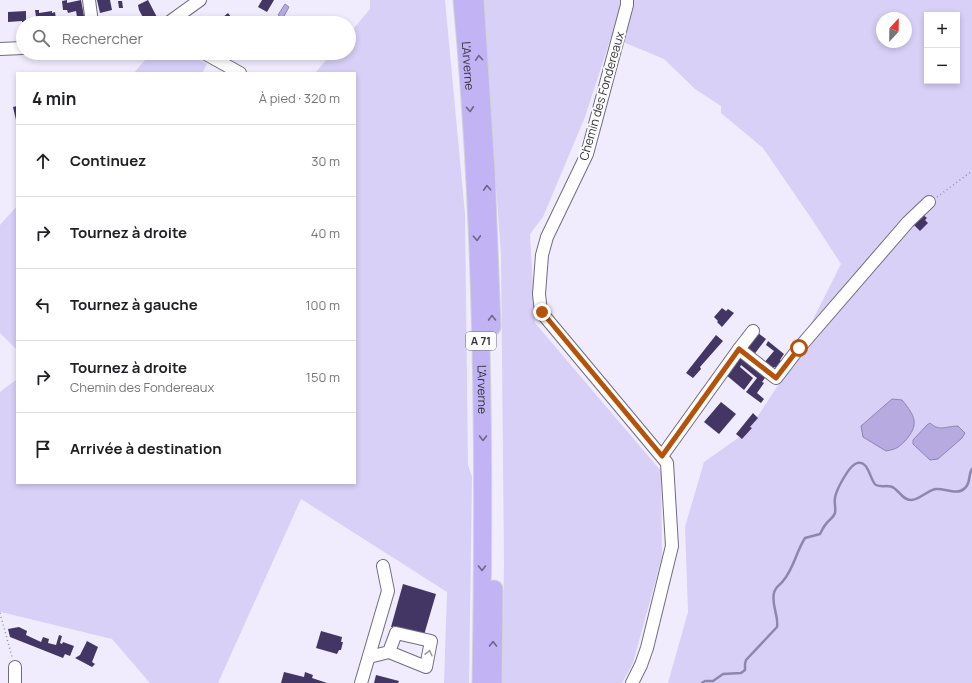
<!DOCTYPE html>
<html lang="fr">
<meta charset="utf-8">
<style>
body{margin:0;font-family:Manrope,sans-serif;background:#f2f2f2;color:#202124}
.controls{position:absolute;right:12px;top:12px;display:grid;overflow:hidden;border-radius:0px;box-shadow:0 2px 6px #0003}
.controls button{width:36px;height:36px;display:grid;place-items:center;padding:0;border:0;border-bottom:1px solid #e0e0e0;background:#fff;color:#202124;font:20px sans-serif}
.compass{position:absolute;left:876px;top:12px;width:36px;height:36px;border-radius:50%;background:#fff;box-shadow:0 2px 6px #0003;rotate:22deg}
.stop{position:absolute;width:12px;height:12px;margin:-9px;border:3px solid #b45309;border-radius:50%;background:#fff}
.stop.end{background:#b45309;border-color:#fff;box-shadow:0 1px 4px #0008}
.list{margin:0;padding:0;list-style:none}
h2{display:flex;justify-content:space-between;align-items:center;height:52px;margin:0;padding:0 16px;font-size:17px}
h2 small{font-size:13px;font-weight:400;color:#757577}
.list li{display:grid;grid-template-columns:26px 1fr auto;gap:12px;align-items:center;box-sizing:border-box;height:72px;padding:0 16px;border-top:1px solid #e0e0e0}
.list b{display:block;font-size:15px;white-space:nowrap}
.list p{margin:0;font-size:13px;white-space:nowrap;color:#757577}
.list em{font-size:13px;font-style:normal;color:#757577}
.icon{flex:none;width:22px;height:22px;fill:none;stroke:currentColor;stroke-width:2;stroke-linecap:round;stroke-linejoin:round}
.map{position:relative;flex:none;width:972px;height:683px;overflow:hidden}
.search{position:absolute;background:#fff;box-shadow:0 2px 6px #0003;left:16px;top:16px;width:340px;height:44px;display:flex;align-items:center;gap:10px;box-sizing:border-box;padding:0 14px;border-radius:22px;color:#757577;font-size:15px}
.panel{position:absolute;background:#fff;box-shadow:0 2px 6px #0003;left:16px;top:72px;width:340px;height:412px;border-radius:0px}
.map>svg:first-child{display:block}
</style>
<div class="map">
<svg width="972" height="683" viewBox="0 0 972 683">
<rect width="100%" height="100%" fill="#f0ecfe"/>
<g fill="#d8d0f7" fill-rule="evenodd">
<polygon points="370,0 445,0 465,214 468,465 472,477 469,683 444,683 447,592 301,499 218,683 150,683 112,639 1,612 0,614 0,392 17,379 17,483 355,483 355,73 315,73 332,53 349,53 349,34 370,9"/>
<path d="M482 0H972V683H668L688 612 685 527 704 462 748 431 786 373 841 264 813 221 763 148 721 113V106L695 89 664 59 611 37 585 117 543 217 530 234 535 323 661 471 662 557 633 663 622 683H502L504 563 501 254ZM927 15H957V81H927ZM882 18H906V42H882Z"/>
<polygon points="151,53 188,53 207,64 202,73 134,73"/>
<polygon points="17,206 17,350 0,333 0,225"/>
</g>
<g fill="#b6aae1" stroke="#8f86af">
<polygon points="285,4 289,7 283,18 278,15"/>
<path d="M892 399 902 400C915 416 920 424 905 441 898 448 896 449 886 451L863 437 861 426Z"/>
<path d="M930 423C940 432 946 426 958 426L965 433 962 438 938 459 930 460 913 444V440L927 425Z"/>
</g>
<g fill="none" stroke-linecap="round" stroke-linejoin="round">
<path stroke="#8f86af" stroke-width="2.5" d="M702 683 705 681H713L723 674 741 673 745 670V664L746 660 777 627C779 616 771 605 774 593 775 587 780 585 783 581 794 568 796 552 805 538L820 534C822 531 823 527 826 524 829 519 833 519 835 513 836 508 834 503 835 498 836 490 848 468 855 464 869 457 870 482 876 485 882 488 889 484 894 488 900 492 903 500 911 500 920 500 927 490 936 489 945 488 957 496 965 488 971 483 968 474 972 469"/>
</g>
<g fill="#433665">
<polygon points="67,0 67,3 81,0 84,16 77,17 76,11 68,13 67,10 63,10 62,1"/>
<polygon points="97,0 110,0 112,10 100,13"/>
<polygon points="148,0 159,21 155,23 146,23 139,10 138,5"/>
<polygon points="262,0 274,0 267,12 258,7"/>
<polygon points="118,1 122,1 123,8 119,8"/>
<polygon points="35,10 39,10 39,13 52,11 52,13 55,12 56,19 53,20 53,21 37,23"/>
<polygon points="26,11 26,22 22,22 22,21 8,22 8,12"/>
<polygon points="228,13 235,22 233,23 216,23"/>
<polygon points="17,106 17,120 16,120 13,107"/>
<polygon points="922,214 927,218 925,220 928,223 920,231 912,223"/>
<polygon points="722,308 726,311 728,309 734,313 722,327 717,322 718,321 714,317"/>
<polygon points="758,333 766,339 753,356 745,349"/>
<polygon points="716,335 723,341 700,367 701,369 693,378 686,373"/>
<polygon points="768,341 784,354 780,360 781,361 776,368 774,367 771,371 763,364 774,351 766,345"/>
<polygon points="741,354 767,375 762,382 764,383 757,393 764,399 761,403 746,392 757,378 741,365 740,367 753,378 744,390 725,374"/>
<polygon points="721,402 736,414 719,434 704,422"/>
<polygon points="753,413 758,418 750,427 752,428 742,439 736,434"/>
<polygon points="403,584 436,594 424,635 393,626 393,627 391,627"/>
<polygon points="19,627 27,631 26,635 41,642 43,637 49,639 48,643 56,645 59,635 62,636 60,643 62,644 63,642 74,646 70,656 65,654 63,658 10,637 8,629"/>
<polygon points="321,631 342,637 341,642 343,642 341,650 339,650 337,654 316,648"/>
<polygon points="87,641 98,647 92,662 95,664 92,667 75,658 80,655"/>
<polygon points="284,672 304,677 305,672 313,675 312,678 327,683 281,683"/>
<polygon points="376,675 399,681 398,683 374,683"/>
</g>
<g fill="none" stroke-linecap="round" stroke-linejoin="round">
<defs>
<g id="minor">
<polyline points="89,0 92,23"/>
<polyline points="627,0 627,5 587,154 547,237 542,255 539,294 541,312 667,463 672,546 647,648 641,665 632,683"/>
<polyline points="168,23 200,0"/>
<polyline points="0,49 23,48"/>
<polyline points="204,53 240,73"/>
<polyline points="739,349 776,378 799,348 908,222 929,202"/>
<polyline points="662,456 739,349 753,331"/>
<polyline points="369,657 389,652 426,667 431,641 396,633 389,652"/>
<polyline points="15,683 15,667"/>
<polyline points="361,683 388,591 383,566"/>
</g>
<g id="highway">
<path id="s1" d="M462 0C483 227 485 455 481 683"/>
<polyline points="475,0 486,171 492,327"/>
<polyline points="493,683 494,589"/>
</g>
</defs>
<use href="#minor" stroke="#716d81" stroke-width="14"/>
<use href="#highway" stroke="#d2d2d4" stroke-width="19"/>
<g stroke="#93919e" stroke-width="1.5" stroke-dasharray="1 3" stroke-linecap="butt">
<polyline points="937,197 972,171"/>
<polyline points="0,613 12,657"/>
</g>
<use href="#minor" stroke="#fff" stroke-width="12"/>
<use href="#highway" stroke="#c2b3f5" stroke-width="17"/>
</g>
<defs><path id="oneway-chevron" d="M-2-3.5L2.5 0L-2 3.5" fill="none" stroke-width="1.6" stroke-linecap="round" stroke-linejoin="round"/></defs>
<g stroke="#6d6685">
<use href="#oneway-chevron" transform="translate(479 58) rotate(-94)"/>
<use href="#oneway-chevron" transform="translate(470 109) rotate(86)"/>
<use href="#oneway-chevron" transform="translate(487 188) rotate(-93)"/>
<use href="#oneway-chevron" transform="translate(477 238) rotate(87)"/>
<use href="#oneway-chevron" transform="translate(492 318) rotate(-91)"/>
<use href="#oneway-chevron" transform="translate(483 438) rotate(90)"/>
<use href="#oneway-chevron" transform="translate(482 568) rotate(90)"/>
<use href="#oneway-chevron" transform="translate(493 644) rotate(-89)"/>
</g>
<use stroke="#9a999d" href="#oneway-chevron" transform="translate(429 653) rotate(-77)"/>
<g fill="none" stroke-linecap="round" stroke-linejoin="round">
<polyline stroke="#b45309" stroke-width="5" points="542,312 662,456 739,349 776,378 799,348"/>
</g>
<g text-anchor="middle" stroke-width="4" stroke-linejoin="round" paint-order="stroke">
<rect fill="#fcfcfc" stroke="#706f75" stroke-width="1" x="466" y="332" width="30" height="18" rx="3"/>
<g font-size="11" font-weight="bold" fill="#34333b">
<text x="481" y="345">A 71</text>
</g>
<g font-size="12" fill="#34333b" stroke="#fcfcfc">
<text dy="4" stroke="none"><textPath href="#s1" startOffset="66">L'Arverne</textPath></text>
<text transform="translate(602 96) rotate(-74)" y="4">Chemin des Fondereaux</text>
<text dy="4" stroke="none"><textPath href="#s1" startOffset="390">L'Arverne</textPath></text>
</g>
</g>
</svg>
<div class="controls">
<button>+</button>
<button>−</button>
</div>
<svg class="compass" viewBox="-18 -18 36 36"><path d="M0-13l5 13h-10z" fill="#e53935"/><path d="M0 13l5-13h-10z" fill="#757577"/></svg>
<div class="stop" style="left:799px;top:348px"></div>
<div class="stop end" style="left:542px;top:312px"></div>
<div class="search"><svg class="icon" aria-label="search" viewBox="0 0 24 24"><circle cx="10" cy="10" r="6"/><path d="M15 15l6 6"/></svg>Rechercher</div>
<section class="panel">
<h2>4 min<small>À pied · 320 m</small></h2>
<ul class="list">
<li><svg class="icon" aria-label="ahead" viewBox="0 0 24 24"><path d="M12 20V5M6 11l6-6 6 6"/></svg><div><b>Continuez</b></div><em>30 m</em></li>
<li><svg class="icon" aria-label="right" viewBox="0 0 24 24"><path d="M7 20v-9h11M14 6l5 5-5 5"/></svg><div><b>Tournez à droite</b></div><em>40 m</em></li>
<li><svg class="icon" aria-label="left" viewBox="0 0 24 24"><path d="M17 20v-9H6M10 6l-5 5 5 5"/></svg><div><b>Tournez à gauche</b></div><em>100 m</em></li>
<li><svg class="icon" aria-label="right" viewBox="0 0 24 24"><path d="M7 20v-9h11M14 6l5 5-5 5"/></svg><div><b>Tournez à droite</b><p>Chemin des Fondereaux</p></div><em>150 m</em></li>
<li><svg class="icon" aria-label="arrive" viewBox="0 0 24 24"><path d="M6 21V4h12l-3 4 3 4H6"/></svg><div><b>Arrivée à destination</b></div></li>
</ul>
</section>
</div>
